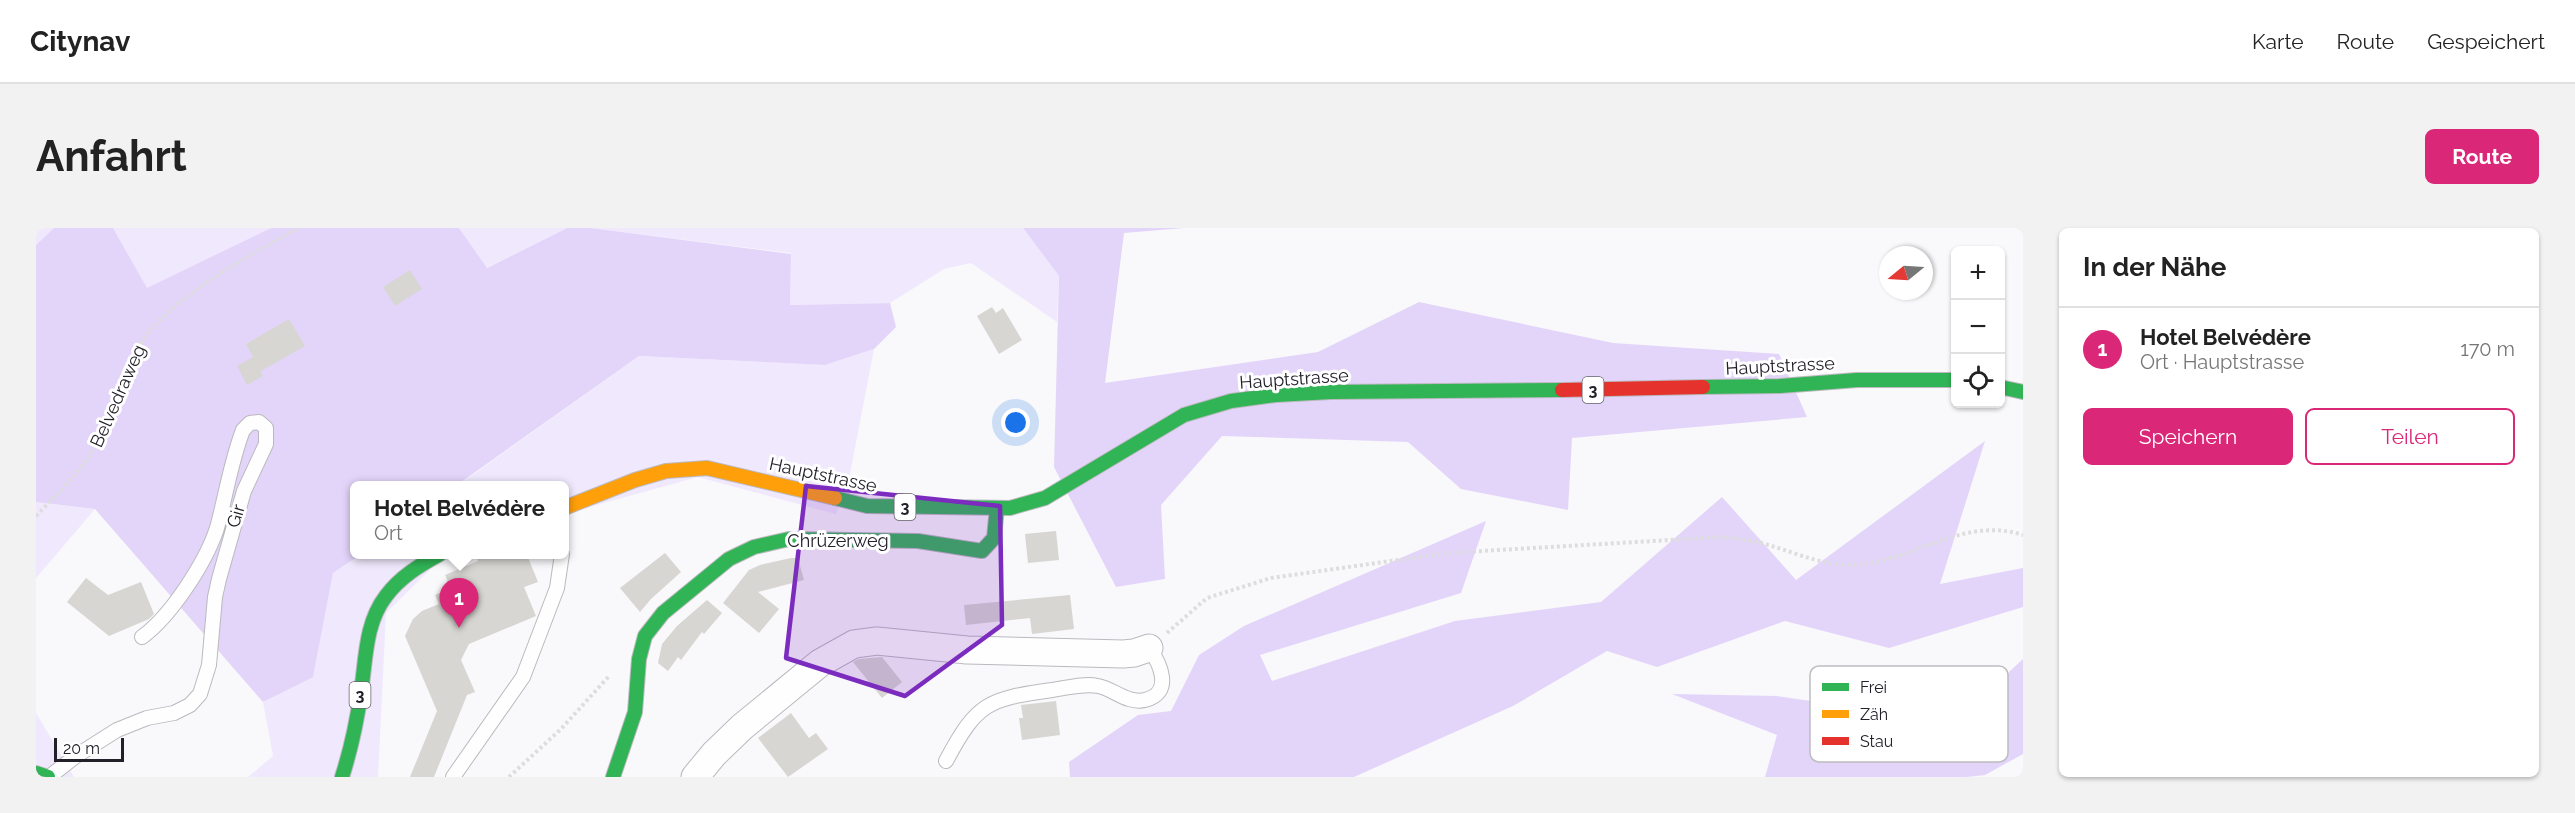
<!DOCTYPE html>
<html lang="de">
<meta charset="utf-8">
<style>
body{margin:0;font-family:Raleway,sans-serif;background:#f2f2f2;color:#222}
.controls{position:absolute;right:18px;top:18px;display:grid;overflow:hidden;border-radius:9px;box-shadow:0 2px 4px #0004}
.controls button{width:54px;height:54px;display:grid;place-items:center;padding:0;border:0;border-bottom:2px solid #e0e0e0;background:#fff;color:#222;font:30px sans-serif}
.compass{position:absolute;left:1843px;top:18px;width:54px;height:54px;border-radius:50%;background:#fff;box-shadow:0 2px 4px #0004;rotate:252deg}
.scale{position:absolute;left:18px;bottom:15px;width:70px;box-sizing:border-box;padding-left:6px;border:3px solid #24202a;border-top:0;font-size:16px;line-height:21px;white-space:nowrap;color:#24202a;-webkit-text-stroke:4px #fff;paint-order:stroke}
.you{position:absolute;left:980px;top:195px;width:21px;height:21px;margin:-15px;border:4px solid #fff;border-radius:50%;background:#1a73e8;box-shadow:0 0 0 9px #1a73e833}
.badge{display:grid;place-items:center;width:39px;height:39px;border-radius:50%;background:#db2777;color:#fff;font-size:20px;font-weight:700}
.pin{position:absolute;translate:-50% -50px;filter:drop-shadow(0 2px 3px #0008)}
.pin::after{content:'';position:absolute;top:32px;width:21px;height:18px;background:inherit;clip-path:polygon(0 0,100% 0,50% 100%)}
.popup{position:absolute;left:314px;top:253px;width:219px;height:78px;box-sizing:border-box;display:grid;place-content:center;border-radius:9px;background:#fff;filter:drop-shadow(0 2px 4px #0005);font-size:20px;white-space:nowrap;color:#767676}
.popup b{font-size:22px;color:#222}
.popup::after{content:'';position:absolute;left:50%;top:100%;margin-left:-12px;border:12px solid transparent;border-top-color:#fff}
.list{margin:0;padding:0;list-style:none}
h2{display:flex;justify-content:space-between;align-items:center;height:78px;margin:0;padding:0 24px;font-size:26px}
h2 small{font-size:20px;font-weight:400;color:#767676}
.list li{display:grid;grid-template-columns:39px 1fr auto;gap:18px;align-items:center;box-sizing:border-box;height:84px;padding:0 24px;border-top:2px solid #e0e0e0}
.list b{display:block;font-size:22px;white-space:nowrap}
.list p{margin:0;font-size:20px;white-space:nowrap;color:#767676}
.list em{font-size:20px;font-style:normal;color:#767676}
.actions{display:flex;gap:12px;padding:18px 24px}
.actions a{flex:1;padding:14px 0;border:2px solid #db2777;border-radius:9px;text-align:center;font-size:21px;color:#db2777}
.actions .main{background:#db2777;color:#fff}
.icon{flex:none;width:33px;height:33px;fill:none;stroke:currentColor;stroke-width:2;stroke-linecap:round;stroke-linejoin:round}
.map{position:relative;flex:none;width:1987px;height:549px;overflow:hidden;border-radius:9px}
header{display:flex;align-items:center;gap:36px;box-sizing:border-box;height:84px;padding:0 30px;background:#fff;border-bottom:2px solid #e0e0e0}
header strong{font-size:28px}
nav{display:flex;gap:33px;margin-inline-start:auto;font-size:21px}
.intro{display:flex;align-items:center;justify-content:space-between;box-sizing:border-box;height:144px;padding:0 36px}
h1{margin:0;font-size:42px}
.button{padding:15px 27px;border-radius:9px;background:#db2777;color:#fff;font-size:21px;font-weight:700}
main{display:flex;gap:36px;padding:0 36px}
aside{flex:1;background:#fff;border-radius:9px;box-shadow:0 2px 4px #0004}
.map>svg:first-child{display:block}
</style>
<header>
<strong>Citynav</strong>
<nav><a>Karte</a><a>Route</a><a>Gespeichert</a></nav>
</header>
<div class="intro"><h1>Anfahrt</h1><a class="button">Route</a></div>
<main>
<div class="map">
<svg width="1987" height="549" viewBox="0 0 1987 549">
<rect width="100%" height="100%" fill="#f9f8fb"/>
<g fill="#f0e9fd">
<polygon points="0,0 18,0 0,17"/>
<polygon points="77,0 235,0 111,61"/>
<polygon points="423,0 531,0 450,40"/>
<polygon points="555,0 987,0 1023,48 1021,94 935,35 908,41 854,75 754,77 755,25"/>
<polygon points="838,121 814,246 800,286 662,249 528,286 528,258 421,258 603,128 789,137"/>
<polygon points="0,274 59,281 0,350"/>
<polygon points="324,327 409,327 350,385 342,549 212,549 237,528 227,474 277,448 297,345"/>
<polygon points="0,485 38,549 0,549"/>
</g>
<g fill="#e3d5fa">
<polygon points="18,0 77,0 111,60 235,0 423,0 451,40 531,0 555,0 755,26 754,77 854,75 860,99 838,121 789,137 603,128 421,257 318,258 318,326 324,327 297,345 277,449 227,474 59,281 0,274 0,17"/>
<polygon points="987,0 1148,0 1088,5 1069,155 1282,124 1383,74 1577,115 1743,126 1771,189 1536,210 1532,282 1425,261 1372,214 1186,208 1125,277 1129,351 1080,359 1018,239 1023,48"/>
<polygon points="1949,213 1904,356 1987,340 1987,379 1853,420 1749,393 1621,439 1571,423 1477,478 1318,549 1034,549 1033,534 1102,487 1135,483 1163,427 1208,398 1450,293 1425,365 1224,427 1236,453 1419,393 1565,374 1686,269 1760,352"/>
<polygon points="1987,431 1987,526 1949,547 1931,549 1729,549 1741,507 1636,466 1740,468 1919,494"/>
</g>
<g fill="#d7d6d2">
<polygon points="374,42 386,61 359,78 347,59"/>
<polygon points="956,79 960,85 967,80 986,112 963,126 941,88"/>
<polygon points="253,91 269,118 225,143 223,140 227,148 211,157 201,138 217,129 210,116"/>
<polygon points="1020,303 1023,332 992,335 989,306"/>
<polygon points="629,325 645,344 615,371 604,384 584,360"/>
<polygon points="451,327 491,327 502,354 488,359 500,388 433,416 425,432 439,464 431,467 398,549 374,549 401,483 369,408 377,391 386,383 403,376 399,367 415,360 409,347 442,333 441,330"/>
<polygon points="755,330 762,330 768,352 722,364 743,381 723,405 687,375 713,342 724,337"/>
<polygon points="50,350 72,367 105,354 118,386 113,391 73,408 31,374"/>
<polygon points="1034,367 1038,401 996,406 994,390 930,397 928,377"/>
<polygon points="671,372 686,385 668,406 666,404 645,432 642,429 632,443 622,435 626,416 641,398"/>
<polygon points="846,429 866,454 846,470 817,434 823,431"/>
<polygon points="1020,473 1024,507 986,512 983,490 987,490 985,477"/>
<polygon points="755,485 773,510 780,505 792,521 752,549 722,510"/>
</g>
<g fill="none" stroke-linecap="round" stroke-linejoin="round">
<defs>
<g id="lane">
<path d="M910 533C941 475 951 471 1016 462 1031 460 1047 455 1062 458 1078 461 1091 476 1109 472 1138 465 1124 435 1113 420"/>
<path d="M13 549 40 528 81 502 111 490 138 485 154 477 164 466 173 437 179 369 183 351 208 263 230 216V200L223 194 214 195 207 202C195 233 190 267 181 300 170 334 135 388 106 409"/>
<polyline points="417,549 487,449 521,360 526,326"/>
</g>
<polyline id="street" points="659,549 678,526 706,499 784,435 818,416 841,413 931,422 1087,426 1098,425 1113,420"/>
<g id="fast">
<polyline points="1667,159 1744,158 1821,152 1920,152"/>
<polyline points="1964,159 1987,164"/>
<polyline points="799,270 831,278 974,280 1009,270 1148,187 1195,173 1240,167 1295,164 1526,162"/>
<polyline points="0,545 12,549"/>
<path d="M306 549C315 521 321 493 325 464 330 431 329 395 350 368 364 349 384 337 404 326"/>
<polyline points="577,549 599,484 603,431 609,408 627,385 693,331 718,319 753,311 882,313 946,323 958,310 961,280"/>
</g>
<polyline id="slow" points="528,280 599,252 630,243 671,240 799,270"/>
<polyline id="jam" points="1526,162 1667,159"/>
</defs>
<use href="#lane" stroke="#bbb9be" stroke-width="16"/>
<use href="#street" stroke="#bbb9be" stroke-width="29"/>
<use href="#fast" stroke="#bbb9be" stroke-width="16"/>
<use href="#slow" stroke="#bbb9be" stroke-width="16"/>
<use href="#jam" stroke="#bbb9be" stroke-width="16"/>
<g stroke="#deddde" stroke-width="4" stroke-dasharray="3 3" stroke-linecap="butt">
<path d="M0 288C26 261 52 237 68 202 80 174 87 140 105 114 138 67 213 28 262 0"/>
<path d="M1131 405 1171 370 1235 350 1411 325 1686 309C1696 310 1707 311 1717 313 1750 320 1780 337 1815 337 1875 336 1925 287 1987 307"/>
<polyline points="473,549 525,501 574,447"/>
</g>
<use href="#lane" stroke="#fefefe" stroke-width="14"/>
<use href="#street" stroke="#fefefe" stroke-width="27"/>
<use href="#fast" stroke="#30b455" stroke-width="14"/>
<use href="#slow" stroke="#ff9f0a" stroke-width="14"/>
<use href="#jam" stroke="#e5322d" stroke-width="14"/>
</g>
<path fill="#7b2cbf" fill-opacity="0.2" stroke="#7b2cbf" stroke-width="4.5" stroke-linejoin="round" d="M770 258 964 278 966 397 869 468 750 430Z"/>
<g text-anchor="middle" stroke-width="6" stroke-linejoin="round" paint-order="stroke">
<g fill="#fff" stroke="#66636a" stroke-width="1.5">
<rect x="1546.5" y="149" width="21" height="26" rx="4.5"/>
<rect x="858.5" y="266" width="21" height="26" rx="4.5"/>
<rect x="313.5" y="454" width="21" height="26" rx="4.5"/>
</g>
<g font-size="16" font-weight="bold" fill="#24202a">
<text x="1557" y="168">3</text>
<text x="869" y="285">3</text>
<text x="324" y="473">3</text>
</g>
<g font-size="18" fill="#24202a" stroke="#fff">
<text transform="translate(1744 138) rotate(-3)" y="6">Hauptstrasse</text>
<text transform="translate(1258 151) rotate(-4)" y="6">Hauptstrasse</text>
<text transform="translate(82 168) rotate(-66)" y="6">Belvedraweg</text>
<text transform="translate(787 247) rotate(12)" y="6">Hauptstrasse</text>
<text transform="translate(200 288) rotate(-74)" y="6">Gir</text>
<text x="802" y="319">Chrüzerweg</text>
</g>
</g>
<rect x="1774" y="438" width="198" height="96" rx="9" fill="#fff" stroke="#bdbcbf" stroke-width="1.5"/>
<rect x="1786" y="455" width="27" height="8" fill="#30b455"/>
<rect x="1786" y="482" width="27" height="8" fill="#ff9f0a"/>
<rect x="1786" y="509" width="27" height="8" fill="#e5322d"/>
<g font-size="16" fill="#24202a">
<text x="1824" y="465">Frei</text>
<text x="1824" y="492">Zäh</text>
<text x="1824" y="519">Stau</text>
</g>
</svg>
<div class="controls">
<button>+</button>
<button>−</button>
<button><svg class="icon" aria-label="locate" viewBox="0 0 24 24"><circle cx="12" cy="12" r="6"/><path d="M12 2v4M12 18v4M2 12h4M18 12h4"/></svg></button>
</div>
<svg class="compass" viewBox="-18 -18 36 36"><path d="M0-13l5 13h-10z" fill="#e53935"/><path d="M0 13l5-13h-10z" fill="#767676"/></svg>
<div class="scale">20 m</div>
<div class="you"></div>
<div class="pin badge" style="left:423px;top:400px">1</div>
<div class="popup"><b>Hotel Belvédère</b>Ort</div>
</div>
<aside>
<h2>In der Nähe<small></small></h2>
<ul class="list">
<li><span class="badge">1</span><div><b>Hotel Belvédère</b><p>Ort · Hauptstrasse</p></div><em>170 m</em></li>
</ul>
<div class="actions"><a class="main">Speichern</a><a>Teilen</a></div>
</aside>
</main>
